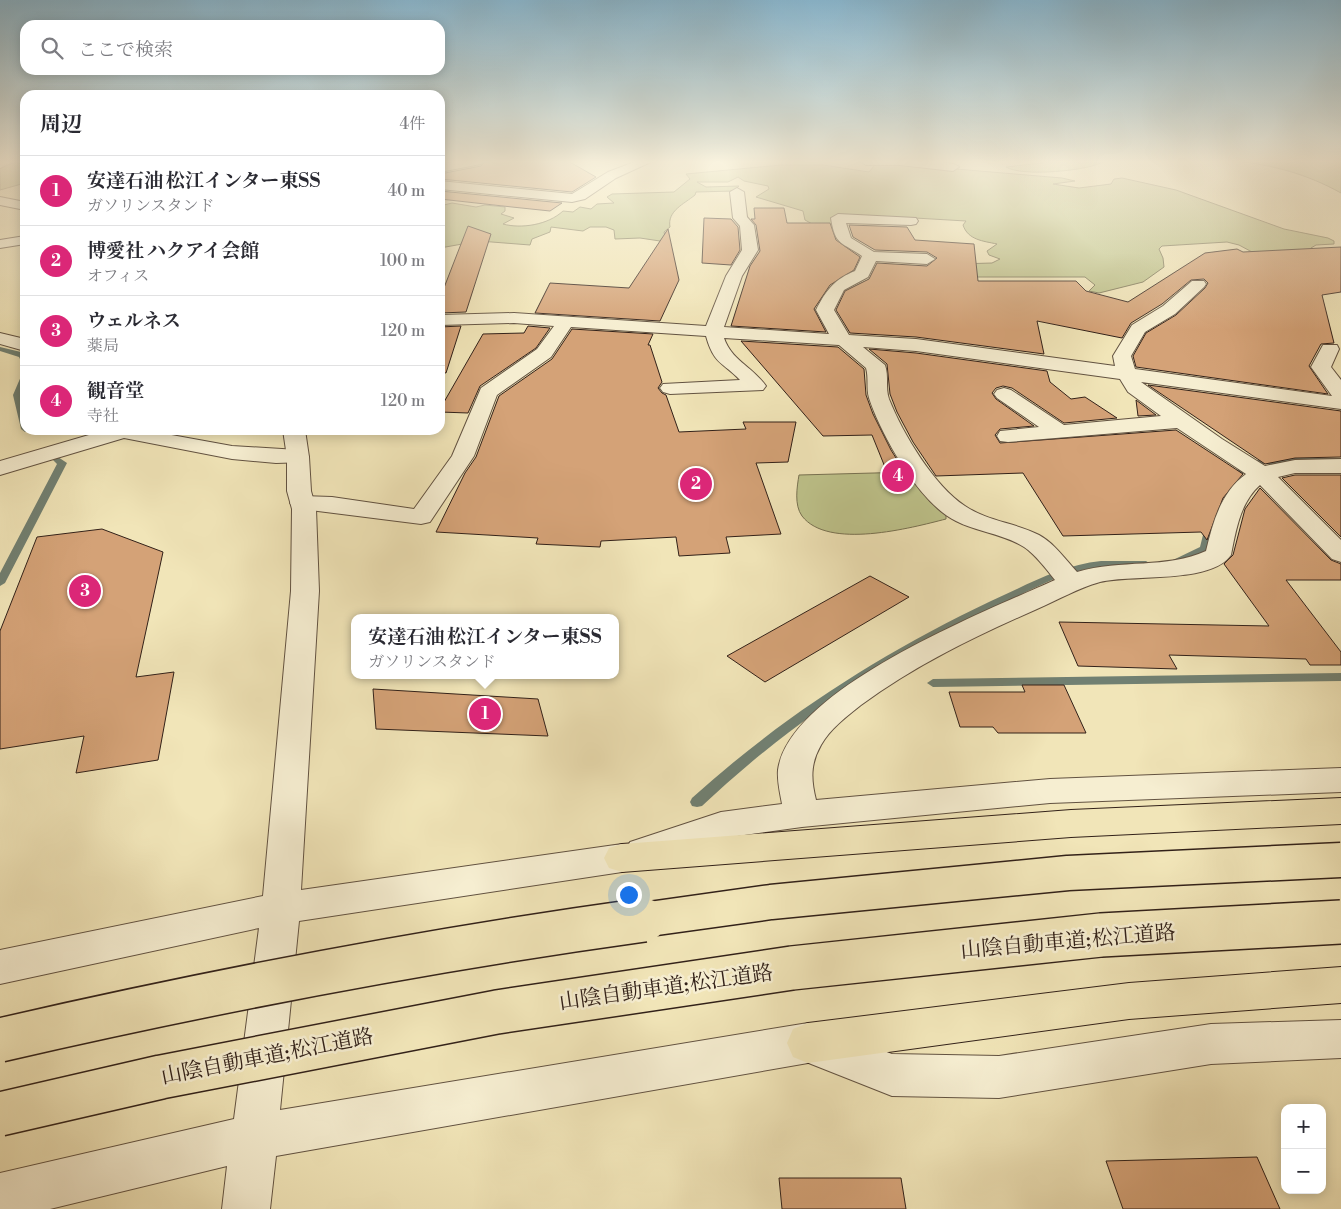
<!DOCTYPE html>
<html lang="ja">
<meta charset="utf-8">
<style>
body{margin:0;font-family:"Libre Bodoni","Noto Serif JP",serif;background:#f2f2f3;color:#2b2b33}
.controls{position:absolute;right:15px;bottom:15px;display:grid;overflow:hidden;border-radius:10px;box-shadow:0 2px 12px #0003}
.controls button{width:45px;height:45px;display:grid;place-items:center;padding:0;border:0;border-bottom:1px solid #e1e1e2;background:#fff;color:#2b2b33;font:25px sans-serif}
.you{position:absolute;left:628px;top:894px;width:18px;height:18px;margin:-12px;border:4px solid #fff;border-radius:50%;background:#1a73e8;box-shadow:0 0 0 8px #1a73e833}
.badge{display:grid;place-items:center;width:32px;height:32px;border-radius:50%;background:#db2777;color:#fff;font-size:16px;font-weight:700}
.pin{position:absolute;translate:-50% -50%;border:2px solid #fff;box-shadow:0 1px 5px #0006}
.popup{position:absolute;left:351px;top:614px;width:268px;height:65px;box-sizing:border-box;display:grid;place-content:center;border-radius:10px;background:#fff;filter:drop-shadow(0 1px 4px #0005);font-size:16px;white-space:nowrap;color:#7c7c81}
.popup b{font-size:19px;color:#2b2b33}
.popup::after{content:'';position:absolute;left:50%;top:100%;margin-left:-10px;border:10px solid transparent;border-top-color:#fff}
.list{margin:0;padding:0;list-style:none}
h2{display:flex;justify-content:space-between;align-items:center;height:65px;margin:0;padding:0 20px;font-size:21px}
h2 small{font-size:16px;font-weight:400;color:#7c7c81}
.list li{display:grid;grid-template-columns:32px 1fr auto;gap:15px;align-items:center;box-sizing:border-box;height:70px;padding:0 20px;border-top:1px solid #e1e1e2}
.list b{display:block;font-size:19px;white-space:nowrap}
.list p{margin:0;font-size:16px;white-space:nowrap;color:#7c7c81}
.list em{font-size:16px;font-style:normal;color:#7c7c81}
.icon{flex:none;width:28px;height:28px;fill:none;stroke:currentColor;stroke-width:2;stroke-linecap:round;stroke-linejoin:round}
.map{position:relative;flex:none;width:1341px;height:1209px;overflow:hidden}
.search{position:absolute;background:#fff;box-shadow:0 2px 12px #0003;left:20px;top:20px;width:425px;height:55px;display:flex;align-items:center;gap:12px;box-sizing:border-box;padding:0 18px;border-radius:15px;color:#7c7c81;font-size:19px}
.panel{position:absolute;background:#fff;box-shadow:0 2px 12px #0003;left:20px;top:90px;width:425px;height:345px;border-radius:15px}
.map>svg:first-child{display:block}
</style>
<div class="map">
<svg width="1341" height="1209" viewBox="0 0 1341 1209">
<rect width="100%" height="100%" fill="#f1e5b8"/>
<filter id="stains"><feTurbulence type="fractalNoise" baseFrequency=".004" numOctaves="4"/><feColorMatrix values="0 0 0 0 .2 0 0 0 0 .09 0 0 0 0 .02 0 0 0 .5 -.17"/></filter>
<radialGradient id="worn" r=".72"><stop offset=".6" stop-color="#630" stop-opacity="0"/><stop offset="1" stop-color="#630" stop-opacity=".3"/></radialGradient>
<g fill="#bec38b" stroke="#787252">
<polygon points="17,161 25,161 25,170 22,173 25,173 25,183 0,190 0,166"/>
<path d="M1060 161H1105C1089 171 1022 177 1006 167Z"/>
<path d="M1235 161H1341V193C1307 174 1273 165 1235 161Z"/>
<path d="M781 165H823L869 172 875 165H909L1062 178 1075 181 1053 184 1079 188 1111 184 1114 179 1122 178 1176 190 1284 229 1328 238 1334 241V244L1316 245 1311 248 1319 252H1252L1239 245 1227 242 1162 246 1159 249 1163 258 1164 267 1143 282 1099 293 1089 291 1095 285 1085 277H966L957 264 992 263 1000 259 989 255 987 251 997 244C983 241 968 240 963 225L966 221 915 218 836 222 832 231 835 235V241L849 248 836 249 816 226 805 220 803 211 756 197 769 189 768 186 744 181 738 177 728 182H697L706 187 739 186 734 191 696 192 695 195C684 204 667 211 670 227L664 232 665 236 660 241 640 238 615 239 614 230 606 227H590L583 231 551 227 550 232 532 239 530 245 479 241 440 248V206L452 203 476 207 485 205 505 207V211L501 214 514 218 503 224C521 229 548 225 563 211L573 212 580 207 591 209 597 204 614 203 607 197 612 194 674 192 690 179 686 174Z"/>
<path d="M911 472 946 512V519C911 528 828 550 802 516 794 505 797 487 799 475Z"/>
</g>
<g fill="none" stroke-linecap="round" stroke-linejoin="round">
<g fill="#718072" fill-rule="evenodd">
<polygon points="0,347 25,353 25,363 22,363 19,357 0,351"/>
<polygon points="22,374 25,374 25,386 21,395 25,411 25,430 29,430 25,432 21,429 13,395"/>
<polygon points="58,457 67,463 5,583 0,586 0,573 57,464 53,460"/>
<polygon points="1263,458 1341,458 1341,464 1264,464 1245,472 1233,485 1227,485 1227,481 1239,468"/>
<polygon points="1210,524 1215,527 1209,551 1181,564 1173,564 1172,562 1173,560 1200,547 1205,527"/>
<path d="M1101 561H1146L1151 564 1146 567C1125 567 1103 565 1082 570 1052 577 1023 594 995 608 886 660 790 723 702 806L697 807 692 806 690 802 692 798C783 716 880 654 991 601 1027 585 1061 565 1101 561Z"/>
<polygon points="1341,673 1341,681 933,687 927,683 933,679"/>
</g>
</g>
<g fill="#d4a277" stroke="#322119">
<polygon points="485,161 568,161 596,177 572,192 440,179 440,174 481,166"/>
<polygon points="440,191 562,203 550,211 512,207 440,199"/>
<polygon points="754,208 784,208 787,223 830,223 836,240 860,257 854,270 830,285 814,309 826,332 731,326 750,266 760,251 756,225 751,219 755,219"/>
<polygon points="704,218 731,219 738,227 740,250 731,265 702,263"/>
<polygon points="849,225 907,227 915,240 974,244 978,281 1076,281 1086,291 1128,302 1205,253 1237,249 1243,252 1341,247 1341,292 1322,295 1334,343 1321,344 1309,366 1328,394 1136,367 1133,356 1146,333 1176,315 1205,288 1208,283 1204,279 1191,280 1162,304 1131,323 1122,338 1037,321 1044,354 916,337 850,333 836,310 845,291 869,279 877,263 927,266 937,258 927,252 875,250 853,237"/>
<polygon points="468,226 491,234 466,312 440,313 440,298"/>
<polygon points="668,229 679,280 660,321 535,313 550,283 629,288"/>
<polygon points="461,326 446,373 440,372 440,327"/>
<polygon points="528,326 550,328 536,348 480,386 468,413 440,412 440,409 483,334 524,333"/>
<polygon points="572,329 653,334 648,345 650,345 662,382 658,388 662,393 666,395 679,432 746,429 743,422 796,422 788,462 756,463 781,534 726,537 730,553 679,556 676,537 601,541 600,547 536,544 538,538 436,532 465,473 476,457 499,396 552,359"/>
<polygon points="741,341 838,347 864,369 866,395 873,414 891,450 908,477 889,477 872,435 823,436"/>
<polygon points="869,349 916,353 1047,371 1050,382 1071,399 1085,397 1117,418 1064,423 1012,388 1003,386 996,388 992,393 996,399 1034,426 1000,429 995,435 1000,443 1176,430 1243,474 1223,498 1207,540 1201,532 1063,536 1023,473 936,476 913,442 897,412 890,394 887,364"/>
<polygon points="1148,385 1341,411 1341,457 1295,458 1265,464"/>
<polygon points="1136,400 1156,415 1138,416"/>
<polygon points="1295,475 1341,475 1341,537 1282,478"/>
<polygon points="1260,488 1331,560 1341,564 1341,580 1286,580 1341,652 1341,665 1310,665 1306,659 1169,655 1177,669 1078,666 1059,622 1269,626 1224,564 1233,555 1245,509"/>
<polygon points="102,529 163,552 136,677 174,672 158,760 76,773 84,736 0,749 0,631 37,537"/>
<polygon points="870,576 909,597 765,682 727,656"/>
<polygon points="1022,685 1064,685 1086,733 998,733 993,727 960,727 949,692 1025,692"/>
<polygon points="373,689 538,699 548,736 376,729"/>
<polygon points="1257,1157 1280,1209 1123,1209 1106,1161"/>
<polygon points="779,1178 901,1178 906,1209 782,1209"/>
</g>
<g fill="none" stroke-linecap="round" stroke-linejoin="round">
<defs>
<g id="minor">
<polygon points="0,161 15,161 0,168"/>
<polygon points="459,161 483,161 481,164 440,172 440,164"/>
<polygon points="637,161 653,161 616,178 585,199 572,202 440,189 440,181 572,194 608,172"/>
<path d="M860 161C876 160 951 158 959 167L953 171 900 165H866Z"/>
<path d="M737 188 744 192 747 217 754 225 758 250 742 276 724 327 829 334 816 310C826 290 835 279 855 271L862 256C842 242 835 246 831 218L838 214 916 218 918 221 916 224 911 225 846 223 851 238 874 252 927 254 935 259 927 264 876 261 868 277 844 290 834 310 849 335 916 339 1115 366 1113 356 1132 325 1163 306 1192 281H1204L1206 284 1204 287 1175 314 1145 332 1131 356 1135 369 1332 396 1311 367 1323 345H1337L1339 349 1331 367 1341 380V409L1141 382 1222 439 1265 466 1295 460 1341 459V473H1295L1278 477 1341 540V562L1332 559 1260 485C1240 503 1236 530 1231 555 1211 584 1133 574 1100 582 1078 588 1058 600 1037 609 976 636 915 665 861 705 847 716 830 729 821 745 810 764 811 780 816 800L1050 779 1341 768V792L1050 803 802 827 723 838 643 866 630 862 625 852 630 842 721 812 782 804C780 793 777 781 778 770 789 688 987 611 1055 580 1046 569 1036 555 1024 547 1004 534 977 532 956 521 920 504 881 435 869 398 866 388 869 378 866 368L839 345 724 338C732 361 752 366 766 386L763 390 670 394 663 392 660 388 663 384 740 380C723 362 714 365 706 336L571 327 551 357 497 395 474 456 430 522 421 524 294 508 290 503 294 498 302 496 332 497 414 509 452 456 481 388 537 349 554 326 514 323 440 325V315L514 313 706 326 726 276 742 250 740 226 733 218 730 192ZM863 347 916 351 1120 379 1128 392 1161 416 1064 425 1011 390 1004 388 997 390 994 394 997 398 1039 427 1000 431 997 436 1000 441 1008 442 1177 428 1246 474C1221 492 1213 522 1206 551 1167 569 1121 559 1077 572 1066 560 1054 543 1039 535 1016 523 987 521 965 506 934 486 903 434 889 399 885 388 889 376 885 365Z"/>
<polygon points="0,197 25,202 25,210 0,205"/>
<polygon points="25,236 25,244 0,248 0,240"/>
<polygon points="0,333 25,339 25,351 0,344"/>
<polygon points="106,430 144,430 232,446 298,450 306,452 309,457 306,462 276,463 232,459 124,438 0,475 0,461"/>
<polygon points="1341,1020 1341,1058 1211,1064 999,1098 892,1096 796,1058 790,1044 796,1030 811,1024 892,1054 999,1056 1211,1024"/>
</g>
<polygon id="tertiary" points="283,430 305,430 309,457 311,491 316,509 319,591 301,890 622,844 635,848 640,858 635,868 622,872 299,921 280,1110 808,1023 823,1029 829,1043 823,1057 808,1063 276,1156 270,1209 222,1209 227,1166 50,1209 0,1209 0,1173 234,1119 259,928 0,984 0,950 263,896 291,591 292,509 287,491 287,457"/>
<g id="motorway">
<polygon points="1341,798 1341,824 1071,837 622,872 609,868 604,858 609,848 622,844 1071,810"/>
<polygon points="1341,967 1341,1003 1129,1019 808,1063 793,1057 787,1043 793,1029 808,1023 1129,983"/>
</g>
</defs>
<use href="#minor" stroke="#625241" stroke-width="2"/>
<use href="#tertiary" stroke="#625241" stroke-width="2"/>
<use href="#motorway" stroke="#322119" stroke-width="2"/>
<use href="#minor" fill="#f6eed1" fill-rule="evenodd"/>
<use href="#tertiary" fill="#f6eed1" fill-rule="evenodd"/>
<use href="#motorway" fill="#f1e5b8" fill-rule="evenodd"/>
<defs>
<polyline id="motorway-bridge-far1" points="635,921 771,902 1068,873 1341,860"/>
<g id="motorway-bridge">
<path d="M0 1040C213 991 427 950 644 920"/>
<polyline points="0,1114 161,1077 497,1012 792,968 1101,935 1341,922"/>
</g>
</defs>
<use href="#motorway-bridge-far1" stroke="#322119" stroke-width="37" stroke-linecap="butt"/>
<use href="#motorway-bridge" stroke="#322119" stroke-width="46" stroke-linecap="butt"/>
<use href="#motorway-bridge-far1" stroke="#f1e5b8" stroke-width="34"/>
<use href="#motorway-bridge" stroke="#f1e5b8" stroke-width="43"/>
</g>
<linearGradient id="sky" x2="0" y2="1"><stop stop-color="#89b8d1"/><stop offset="0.49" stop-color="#f9f3df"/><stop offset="1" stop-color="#f9f3df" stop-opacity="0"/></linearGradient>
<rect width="1341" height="330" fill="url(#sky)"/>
<g text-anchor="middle" stroke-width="5" stroke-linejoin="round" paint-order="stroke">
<g font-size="21" fill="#322119" stroke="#f6eed1">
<text transform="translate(1068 941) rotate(-5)" y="7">山陰自動車道;松江道路</text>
<text transform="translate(666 987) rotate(-8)" y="7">山陰自動車道;松江道路</text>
<text transform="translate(267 1056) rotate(-11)" y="7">山陰自動車道;松江道路</text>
</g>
</g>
<rect width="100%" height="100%" filter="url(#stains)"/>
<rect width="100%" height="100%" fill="url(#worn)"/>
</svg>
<div class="controls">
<button>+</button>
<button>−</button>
</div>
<div class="you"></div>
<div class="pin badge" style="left:485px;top:714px">1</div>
<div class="popup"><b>安達石油 松江インター東SS</b>ガソリンスタンド</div>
<div class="pin badge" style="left:696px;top:484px">2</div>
<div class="pin badge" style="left:85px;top:591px">3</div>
<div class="pin badge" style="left:898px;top:476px">4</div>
<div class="search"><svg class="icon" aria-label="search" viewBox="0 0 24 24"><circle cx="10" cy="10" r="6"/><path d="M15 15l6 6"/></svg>ここで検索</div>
<section class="panel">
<h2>周辺<small>4件</small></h2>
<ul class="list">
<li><span class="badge">1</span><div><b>安達石油 松江インター東SS</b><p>ガソリンスタンド</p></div><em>40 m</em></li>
<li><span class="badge">2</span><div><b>博愛社 ハクアイ会館</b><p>オフィス</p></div><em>100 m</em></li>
<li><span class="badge">3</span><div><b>ウェルネス</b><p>薬局</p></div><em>120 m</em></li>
<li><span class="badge">4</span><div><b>観音堂</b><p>寺社</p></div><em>120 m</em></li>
</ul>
</section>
</div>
